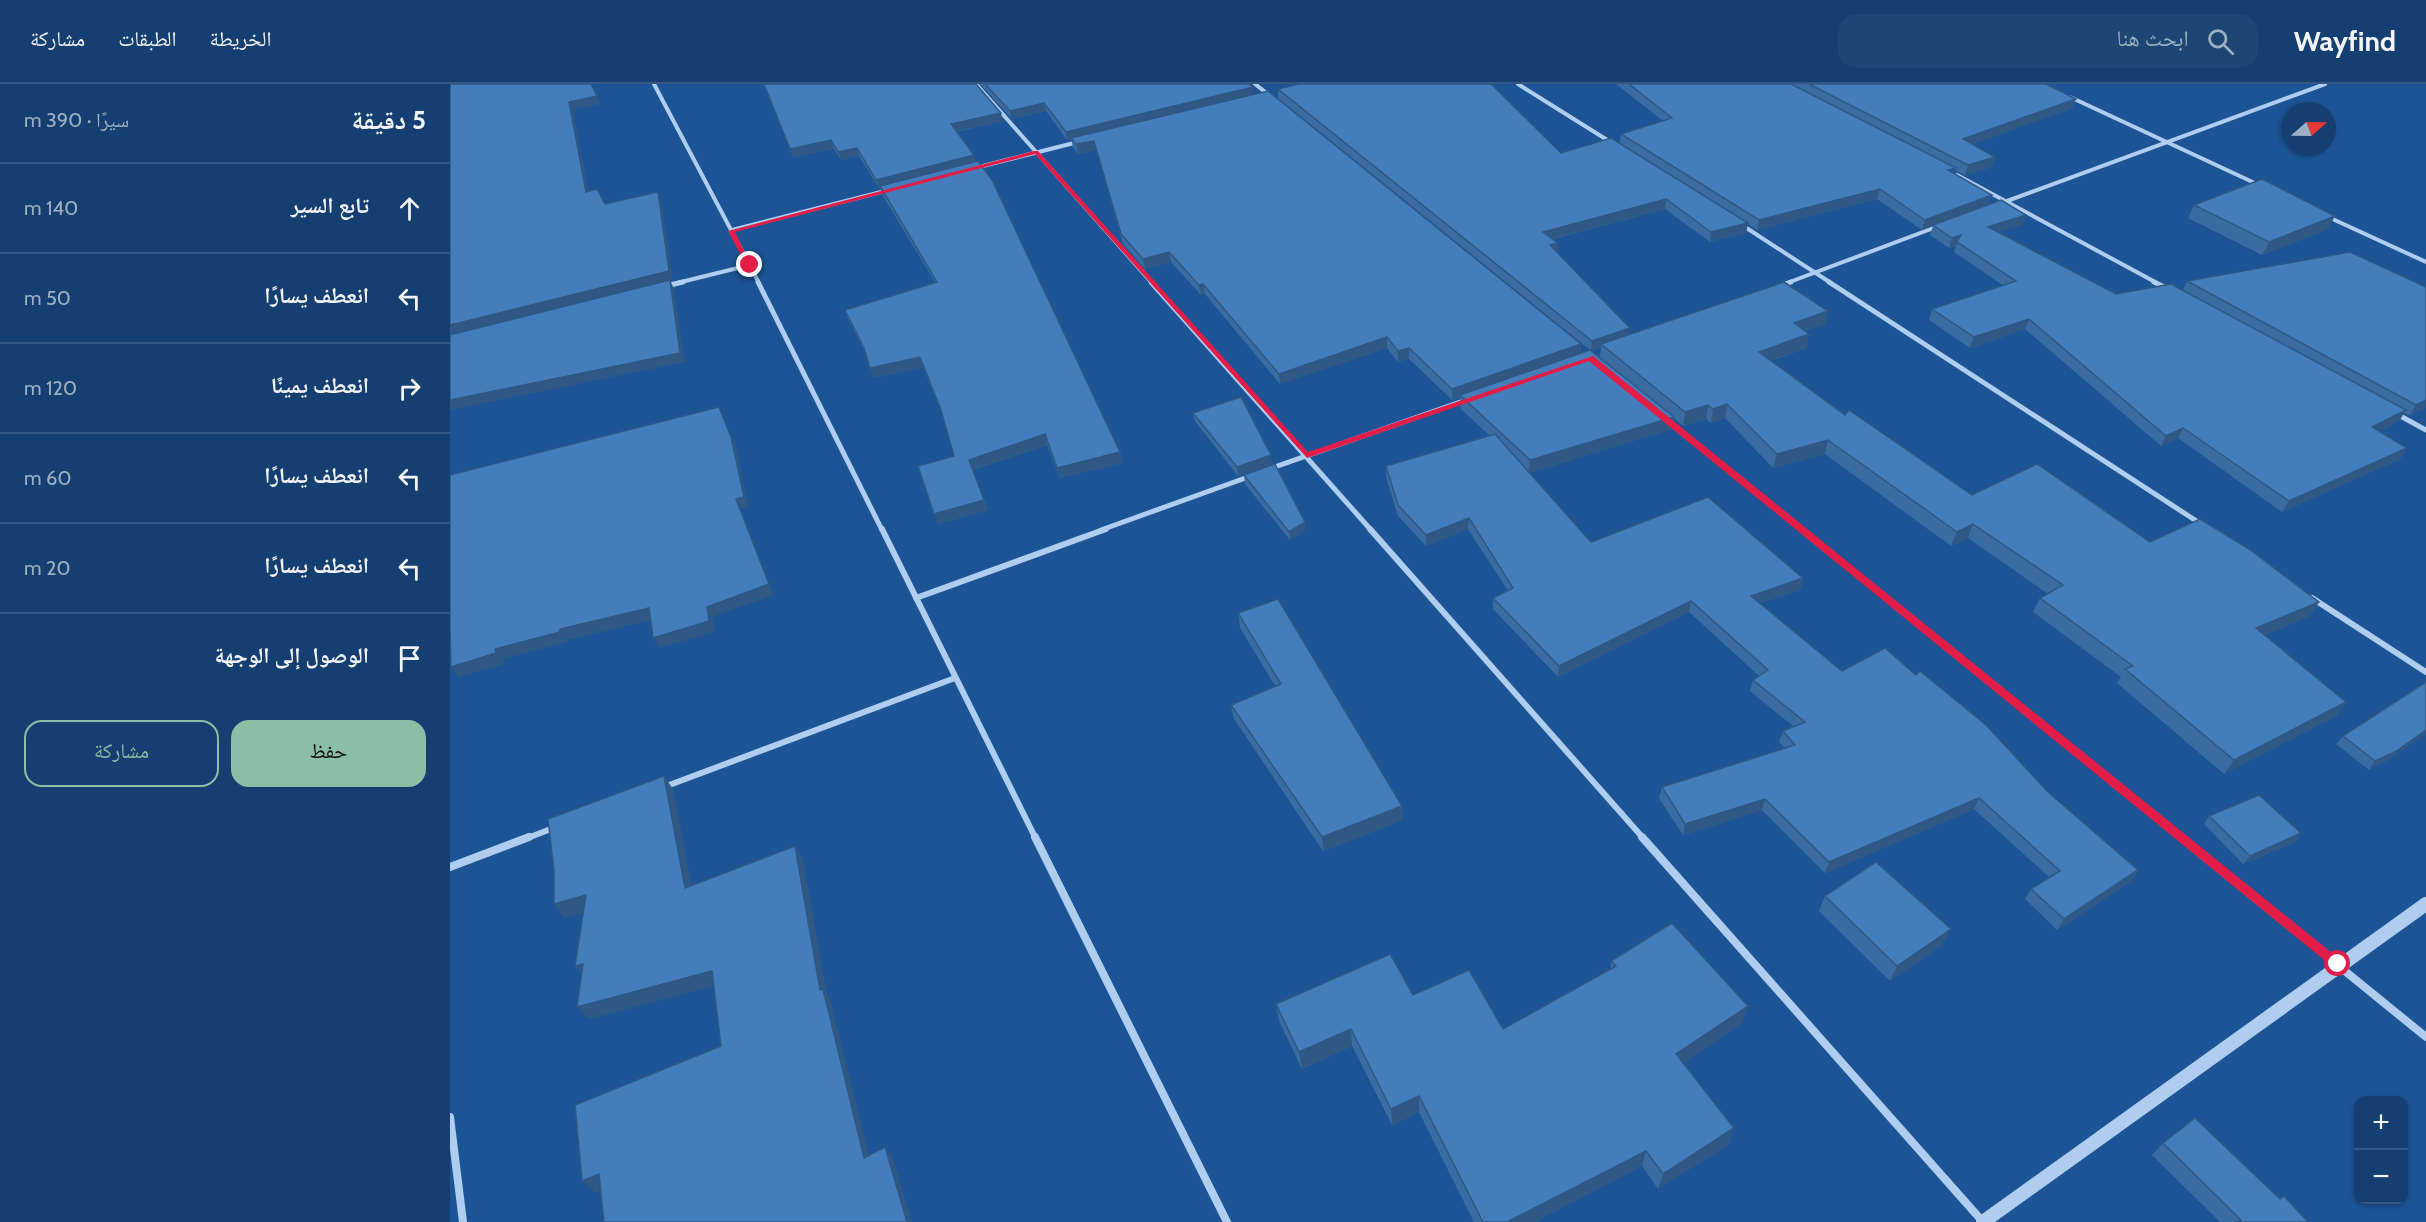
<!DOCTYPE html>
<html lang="ar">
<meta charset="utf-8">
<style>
body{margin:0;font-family:Cabin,"Noto Naskh Arabic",sans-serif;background:#1e4675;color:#f1f3f6;direction:rtl}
.controls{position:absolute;right:18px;bottom:18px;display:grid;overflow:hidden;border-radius:12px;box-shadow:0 2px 4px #0004}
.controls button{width:54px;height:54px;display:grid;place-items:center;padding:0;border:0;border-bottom:2px solid #345883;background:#153f70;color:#f1f3f6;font:30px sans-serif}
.compass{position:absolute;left:1832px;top:18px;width:54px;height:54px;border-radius:50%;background:#153f70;box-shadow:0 2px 4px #0004;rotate:70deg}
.stop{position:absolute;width:18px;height:18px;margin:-14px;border:4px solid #e11d48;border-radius:50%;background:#fff}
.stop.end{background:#e11d48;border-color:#fff;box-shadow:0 2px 6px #0008}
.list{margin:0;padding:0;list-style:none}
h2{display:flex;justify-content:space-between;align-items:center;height:78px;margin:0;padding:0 24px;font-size:26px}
h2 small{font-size:20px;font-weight:400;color:#9dafc3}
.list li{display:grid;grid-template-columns:39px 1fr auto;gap:18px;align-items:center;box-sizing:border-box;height:90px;padding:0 24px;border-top:2px solid #345883}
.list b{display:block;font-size:22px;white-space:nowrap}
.list em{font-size:20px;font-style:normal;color:#9dafc3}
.actions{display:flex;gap:12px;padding:18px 24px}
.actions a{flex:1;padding:14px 0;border:2px solid #8abfa5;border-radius:18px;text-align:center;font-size:21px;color:#8abfa5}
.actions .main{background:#8abfa5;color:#111}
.icon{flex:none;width:33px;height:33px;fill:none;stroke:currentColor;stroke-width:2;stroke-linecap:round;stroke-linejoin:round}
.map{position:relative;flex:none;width:1976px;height:1138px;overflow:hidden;direction:ltr}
header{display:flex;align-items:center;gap:36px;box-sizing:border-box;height:84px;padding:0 30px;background:#153f70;border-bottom:2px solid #345883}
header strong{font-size:28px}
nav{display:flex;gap:33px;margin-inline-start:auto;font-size:21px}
.search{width:420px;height:54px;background:#1e4675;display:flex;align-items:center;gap:15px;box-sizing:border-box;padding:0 21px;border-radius:18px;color:#9dafc3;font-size:22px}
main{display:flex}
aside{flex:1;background:#153f70}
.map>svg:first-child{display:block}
</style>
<header>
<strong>Wayfind</strong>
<div class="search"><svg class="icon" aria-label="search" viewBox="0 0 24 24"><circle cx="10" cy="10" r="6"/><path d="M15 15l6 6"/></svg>ابحث هنا</div>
<nav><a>الخريطة</a><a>الطبقات</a><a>مشاركة</a></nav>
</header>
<main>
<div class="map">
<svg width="1976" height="1138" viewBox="0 0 1976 1138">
<rect width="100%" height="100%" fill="#1c5495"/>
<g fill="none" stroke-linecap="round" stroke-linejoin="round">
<g stroke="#afceef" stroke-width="4">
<polyline points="204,0 309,199"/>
<polyline points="526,0 702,199"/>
<polyline points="805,0 819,11"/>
<polyline points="1068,0 1162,59"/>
<polyline points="1620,13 1809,101"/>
<polyline points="525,84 628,58"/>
<polyline points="1507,91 1707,199"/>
<polyline points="1546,121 1875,0"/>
<polyline points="1876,132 1976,178"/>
<polyline points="1292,141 1381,199"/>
<polyline points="282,146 439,106"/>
<polyline points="227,199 300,181"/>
<polyline points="1337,199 1489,142"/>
</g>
<g stroke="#afceef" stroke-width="5">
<polyline points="308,198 432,446"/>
<polyline points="701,198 921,446"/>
<polyline points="1379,198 1751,440"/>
<polyline points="1704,198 1718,205"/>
<polyline points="216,202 233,198"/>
<polyline points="1330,202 1341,198"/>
<polyline points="1945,329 1976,346"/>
<polyline points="1217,336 1353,446"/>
<polyline points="819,385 1016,316"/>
<polyline points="651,446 801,392"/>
</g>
<g stroke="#afceef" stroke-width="6">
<polyline points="432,445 586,755"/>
<polyline points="920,445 1194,755"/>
<polyline points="1351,445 1732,755"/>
<polyline points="466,514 656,445"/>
<polyline points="1862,514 1976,588"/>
<polyline points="214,703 505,594"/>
<polyline points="75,755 106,743"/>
</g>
<g stroke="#afceef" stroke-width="8">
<polyline points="585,753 777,1138"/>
<polyline points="1192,753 1533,1138"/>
<polyline points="1730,753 1976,953"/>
<polyline points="0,783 79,753"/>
<polyline points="0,1033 13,1138"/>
</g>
<polyline stroke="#afceef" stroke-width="14" points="1533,1138 1976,820"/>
</g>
<g fill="#3a6ca2" fill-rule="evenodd">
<polygon points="313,0 553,37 506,48 524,71 525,78 670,368 672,379 610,394 597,361 523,386 538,426 488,440 504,372 493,333 473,283 424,294 417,272 398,235 395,226 485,198 433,112 430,104 429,104 409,72 391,76 384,65 343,73"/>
<path d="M530 0H799L804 10 1131 260 1130 269 1140 266 828 14V5L1111 69 1170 59 1171 50 1213 37 1166 0H1596L1626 15 1622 24 1523 60 1545 73 1542 83 1515 91 1505 86 1504 89 1538 121 1576 131 1572 141 1549 148 1666 210 1733 206 1737 197 1976 323 1960 331 1954 329 1949 337 1929 347 1957 364 1950 375 1832 428 1728 354 1711 362 1575 245 1520 264 1479 236 1482 225 1554 202 1504 168 1506 162 1499 164 1480 151 1483 142 1472 146 1427 115 1307 146 1298 140 1296 149 1260 158 1215 125 1103 155 1107 168 1179 251 1375 240 1355 247 1359 250 1356 264 1321 277 1395 331 1522 411 1700 458 1869 518 1859 532 1815 551 1896 618 1886 632 1774 690 1667 599 1671 593 1583 528 1590 514 1598 510 1518 454 1501 462 1375 370 1323 384 1275 334 1261 339 1256 335 1233 342 1224 334 1222 345 1079 389 1141 458 1353 494 1350 506 1310 519 1392 587 1598 708 1688 786 1681 797 1607 846 1575 815 1581 805 1599 793 1524 725 1375 789 1312 726 1233 751 1209 714 1212 703 1335 664 1329 658 1333 647 1343 642 1300 607 1303 596 1309 592 1239 528 1108 593 1043 525V514L1058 507 1018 445 976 462 948 432 936 393V382L1039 351 1010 324V313L1002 316 959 275 948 278 937 264 830 300 755 210 751 211 721 178 695 185 673 160 646 66 628 70 623 63 621 55 617 56 596 27 562 35ZM1151 263 1150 273 1141 267Z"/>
<polygon points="1744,121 1878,145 1812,171 1738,134"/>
<polygon points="743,329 822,380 788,392 745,337"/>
<polygon points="794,391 855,446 840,456 795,400"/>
<polygon points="788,529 952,722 953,736 873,767 784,635 781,621 825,602 790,544"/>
<polygon points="1893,652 1938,676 1919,686 1886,660"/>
<polygon points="1759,732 1851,749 1845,758 1793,780 1754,740"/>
<polygon points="1375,812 1493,860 1440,897 1369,827"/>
<polygon points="1161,877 1298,922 1292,939 1233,979 1284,1044 1279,1060 1208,1105 1192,1082 1084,1138 1024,1138 969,1028 942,1041 902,962 852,985 829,937 826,920 963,911 1053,945 1160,885"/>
<polygon points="1713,1059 1830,1115 1858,1138 1770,1138 1702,1071"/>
</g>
<g fill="#305884">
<polygon points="803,3 804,11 617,56 616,48"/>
<polygon points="147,12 151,20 123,26 140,116 136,108 119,18"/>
<polygon points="1626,15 1622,24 1510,65 1513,55"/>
<polygon points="594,19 596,27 562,35 560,27"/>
<polygon points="551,29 553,37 503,48 501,40"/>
<polygon points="381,56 384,65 343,73 340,65"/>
<polygon points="644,57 646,66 628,70 626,60"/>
<polygon points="407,64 409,72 391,76 388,68"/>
<polygon points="524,71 526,79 429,104 426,96"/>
<polygon points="1545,73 1542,83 1515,91 1518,81"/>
<polygon points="1506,84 1503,94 1498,86"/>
<polygon points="1430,105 1427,115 1307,146 1309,136"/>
<polygon points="208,108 211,116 223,196 0,251 0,241"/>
<polygon points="1542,111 1538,121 1472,146 1475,136"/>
<polygon points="1216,115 1215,125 1093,157 1093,148"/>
<polygon points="1576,131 1572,141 1535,153 1538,143"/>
<polygon points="1885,132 1878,145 1812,171 1819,158"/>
<polygon points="1298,139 1296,149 1260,158 1261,148"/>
<polygon points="1511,151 1506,162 1499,164 1502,154"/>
<polygon points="1108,159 1107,168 1100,161"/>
<polygon points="719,168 721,178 695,185 693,175"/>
<polygon points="220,196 224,205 235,278 0,326 0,316"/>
<polygon points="753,200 755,210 751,211 749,201"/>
<polygon points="1378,227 1375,240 1341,253 1344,239"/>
<polygon points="1579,235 1575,245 1520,264 1524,253"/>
<polygon points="1180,244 1179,253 1151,260 1151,263 1141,267 1142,257"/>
<polygon points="1359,250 1356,264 1306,282 1309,268"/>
<polygon points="937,253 937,264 830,300 829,290"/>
<polygon points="1131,260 1130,271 1010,311 1010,313 1002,316 1002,305"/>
<polygon points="959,264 959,275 948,278 948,267"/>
<polygon points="470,273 473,283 424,294 420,284"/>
<polygon points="1976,316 1976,323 1960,331 1966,321"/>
<polygon points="1277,320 1275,334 1261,339 1263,325"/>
<polygon points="1258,321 1256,335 1233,342 1235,328"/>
<polygon points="269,323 286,363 299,423 291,425 324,511 262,533 265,548 209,564 203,554 257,523 286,415"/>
<polygon points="1956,326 1949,337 1916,354 1922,343"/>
<polygon points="1224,333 1222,345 1079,389 1080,376"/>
<polygon points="1733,344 1728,354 1711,362 1716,352"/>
<polygon points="595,350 597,361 522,386 519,376"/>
<polygon points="1378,356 1375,370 1323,384 1327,370"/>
<polygon points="1957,364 1950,375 1832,428 1839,417"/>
<polygon points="670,368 672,379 610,394 607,384"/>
<polygon points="821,371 822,380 788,392 787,383"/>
<polygon points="534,416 538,426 488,440 484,430"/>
<polygon points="1019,434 1018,445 976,462 976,451"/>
<polygon points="855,438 855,446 840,456 839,448"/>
<polygon points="1523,440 1518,454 1501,462 1507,448"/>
<polygon points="1353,494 1350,506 1298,523 1301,512"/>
<polygon points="1241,517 1239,528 1108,593 1109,582"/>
<polygon points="1869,518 1859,532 1798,558 1806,544"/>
<polygon points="199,524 206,535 117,556 117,558 53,575 54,580 9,593 1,583 45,565 110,545"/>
<polygon points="1896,618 1886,632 1774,690 1784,676"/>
<polygon points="1976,646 1976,650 1938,676 1919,686 1925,677"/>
<polygon points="214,692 223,705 245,817 235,804"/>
<polygon points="1529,714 1524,725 1375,789 1379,778"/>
<polygon points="1315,715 1312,726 1233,751 1235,740"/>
<polygon points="952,722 953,736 873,767 872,753"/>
<polygon points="1851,749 1845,758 1793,780 1800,772"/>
<polygon points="345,762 353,775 377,910 381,918 422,1085 414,1074 370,906"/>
<polygon points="1688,786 1681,797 1607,846 1614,835"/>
<polygon points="136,811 147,824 115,834 104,820"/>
<polygon points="1501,845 1493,860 1440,897 1447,882"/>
<polygon points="133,880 136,895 125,882"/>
<polygon points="262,887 272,900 139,935 127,923"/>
<polygon points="1298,922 1292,939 1222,987 1226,970"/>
<polygon points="901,945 902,962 852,985 849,968"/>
<polygon points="969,1012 969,1028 942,1041 941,1025"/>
<polygon points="1284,1044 1279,1060 1208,1105 1213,1090"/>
<polygon points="435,1063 443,1075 462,1138 457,1138"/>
<polygon points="1196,1067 1192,1082 1084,1138 1057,1138"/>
<polygon points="149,1090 162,1101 145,1109 132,1097"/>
</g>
<g fill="#447dbc" stroke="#305884" stroke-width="1.5">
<polygon points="0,0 141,0 147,12 119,18 136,108 147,105 155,120 208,108 219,187 0,241"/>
<polygon points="314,0 526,0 551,29 501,40 524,71 426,96 407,64 388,68 381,56 340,65"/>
<polygon points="535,0 799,0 803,3 616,48 594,19 560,27"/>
<polygon points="849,0 1041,0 1111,69 1161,54 1298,139 1261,148 1216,115 1093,148 1108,159 1100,161 1180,244 1142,257 828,5"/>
<polygon points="1179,0 1341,0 1506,84 1498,86 1542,111 1475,136 1430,105 1309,136 1171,50 1222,34"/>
<polygon points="1359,0 1596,0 1626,15 1513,55 1545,73 1518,81"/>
<polygon points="818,7 1131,260 1002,305 959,264 948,267 937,253 829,290 753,200 749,201 719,168 693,175 671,150 644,57 626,60 621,54"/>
<polygon points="528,77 542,96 670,368 607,384 595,350 519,376 534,416 484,430 468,382 504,372 491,326 470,273 420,284 414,264 395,226 487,198 430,102"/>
<polygon points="1812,95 1885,132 1819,158 1744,121"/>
<polygon points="1551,116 1576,131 1538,143 1666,210 1721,200 1956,326 1922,343 1957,364 1839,417 1733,344 1716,352 1579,235 1524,253 1482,225 1566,197 1507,158 1511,151 1502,154 1483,141"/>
<polygon points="1900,168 1976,203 1976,316 1966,321 1737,197"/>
<polygon points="220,196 230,269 0,316 0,251"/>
<polygon points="1334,198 1378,227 1344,239 1359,250 1309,268 1395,331 1399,326 1522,411 1587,380 1700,458 1750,435 1799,465 1869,518 1806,544 1896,618 1784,676 1675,585 1683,582 1590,514 1613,501 1523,440 1507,448 1378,356 1327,370 1277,320 1263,325 1258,321 1235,328 1151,260"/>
<polygon points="1140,266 1224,333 1080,376 1010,311"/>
<polygon points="791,313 821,371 787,383 743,329"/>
<polygon points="269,323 281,353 294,413 286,415 319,500 257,523 259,537 203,554 199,524 110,545 110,548 45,565 46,569 1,583 0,541 0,391"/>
<polygon points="1045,350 1141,458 1258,413 1353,494 1301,512 1392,587 1435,564 1466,591 1470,587 1536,641 1598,708 1688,786 1614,835 1581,805 1610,787 1529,714 1379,778 1315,715 1235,740 1212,703 1345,661 1333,647 1355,638 1303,596 1318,586 1241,517 1109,582 1043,514 1063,504 1019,434 976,451 948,421 936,382"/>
<polygon points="825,380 855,438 839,448 794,391"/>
<polygon points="828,515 952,722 872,753 781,621 831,600 788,529"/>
<polygon points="1976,598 1976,646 1945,668 1925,677 1893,652"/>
<polygon points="214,692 235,804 345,762 370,906 373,905 414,1074 435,1063 457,1138 154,1138 149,1090 132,1097 125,1021 271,962 262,887 127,923 133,880 125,882 136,811 104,820 104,787 98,735"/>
<polygon points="1809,711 1851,749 1800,772 1759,732"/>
<polygon points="1426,778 1501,845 1447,882 1375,812"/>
<polygon points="1222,839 1298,922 1226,970 1284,1044 1213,1090 1196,1067 1057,1138 1033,1138 969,1012 941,1025 901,945 849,968 826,920 940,870 963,911 1019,886 1053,945 1166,882 1161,877"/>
<polygon points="1745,1034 1830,1115 1834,1112 1858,1138 1787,1138 1791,1136 1713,1059"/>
</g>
<polygon fill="#e11d48" points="584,67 588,67 858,368 1143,272 1892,877 1892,884 1884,884 1139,277 857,374 585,70 285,148 302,183 296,181 278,147"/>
</svg>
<div class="controls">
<button>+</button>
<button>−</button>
</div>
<svg class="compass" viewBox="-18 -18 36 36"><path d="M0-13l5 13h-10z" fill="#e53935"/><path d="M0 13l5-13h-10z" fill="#9dafc3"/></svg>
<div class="stop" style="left:1888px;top:880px"></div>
<div class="stop end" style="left:300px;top:181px"></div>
</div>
<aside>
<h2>5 دقيقة<small>سيرًا · 390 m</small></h2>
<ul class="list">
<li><svg class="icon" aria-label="ahead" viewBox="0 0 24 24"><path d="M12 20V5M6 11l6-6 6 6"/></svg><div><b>تابع السير</b></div><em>140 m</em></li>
<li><svg class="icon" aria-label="left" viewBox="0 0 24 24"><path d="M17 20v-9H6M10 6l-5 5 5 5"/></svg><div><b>انعطف يسارًا</b></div><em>50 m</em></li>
<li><svg class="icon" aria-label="right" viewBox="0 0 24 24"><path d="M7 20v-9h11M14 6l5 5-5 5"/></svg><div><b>انعطف يمينًا</b></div><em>120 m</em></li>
<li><svg class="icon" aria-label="left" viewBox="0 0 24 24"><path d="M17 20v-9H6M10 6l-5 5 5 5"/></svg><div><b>انعطف يسارًا</b></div><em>60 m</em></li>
<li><svg class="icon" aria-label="left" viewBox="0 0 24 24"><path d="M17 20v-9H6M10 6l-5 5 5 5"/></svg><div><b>انعطف يسارًا</b></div><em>20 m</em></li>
<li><svg class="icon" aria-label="arrive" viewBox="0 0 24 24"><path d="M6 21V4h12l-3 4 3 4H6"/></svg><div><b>الوصول إلى الوجهة</b></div></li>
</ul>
<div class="actions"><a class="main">حفظ</a><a>مشاركة</a></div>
</aside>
</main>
